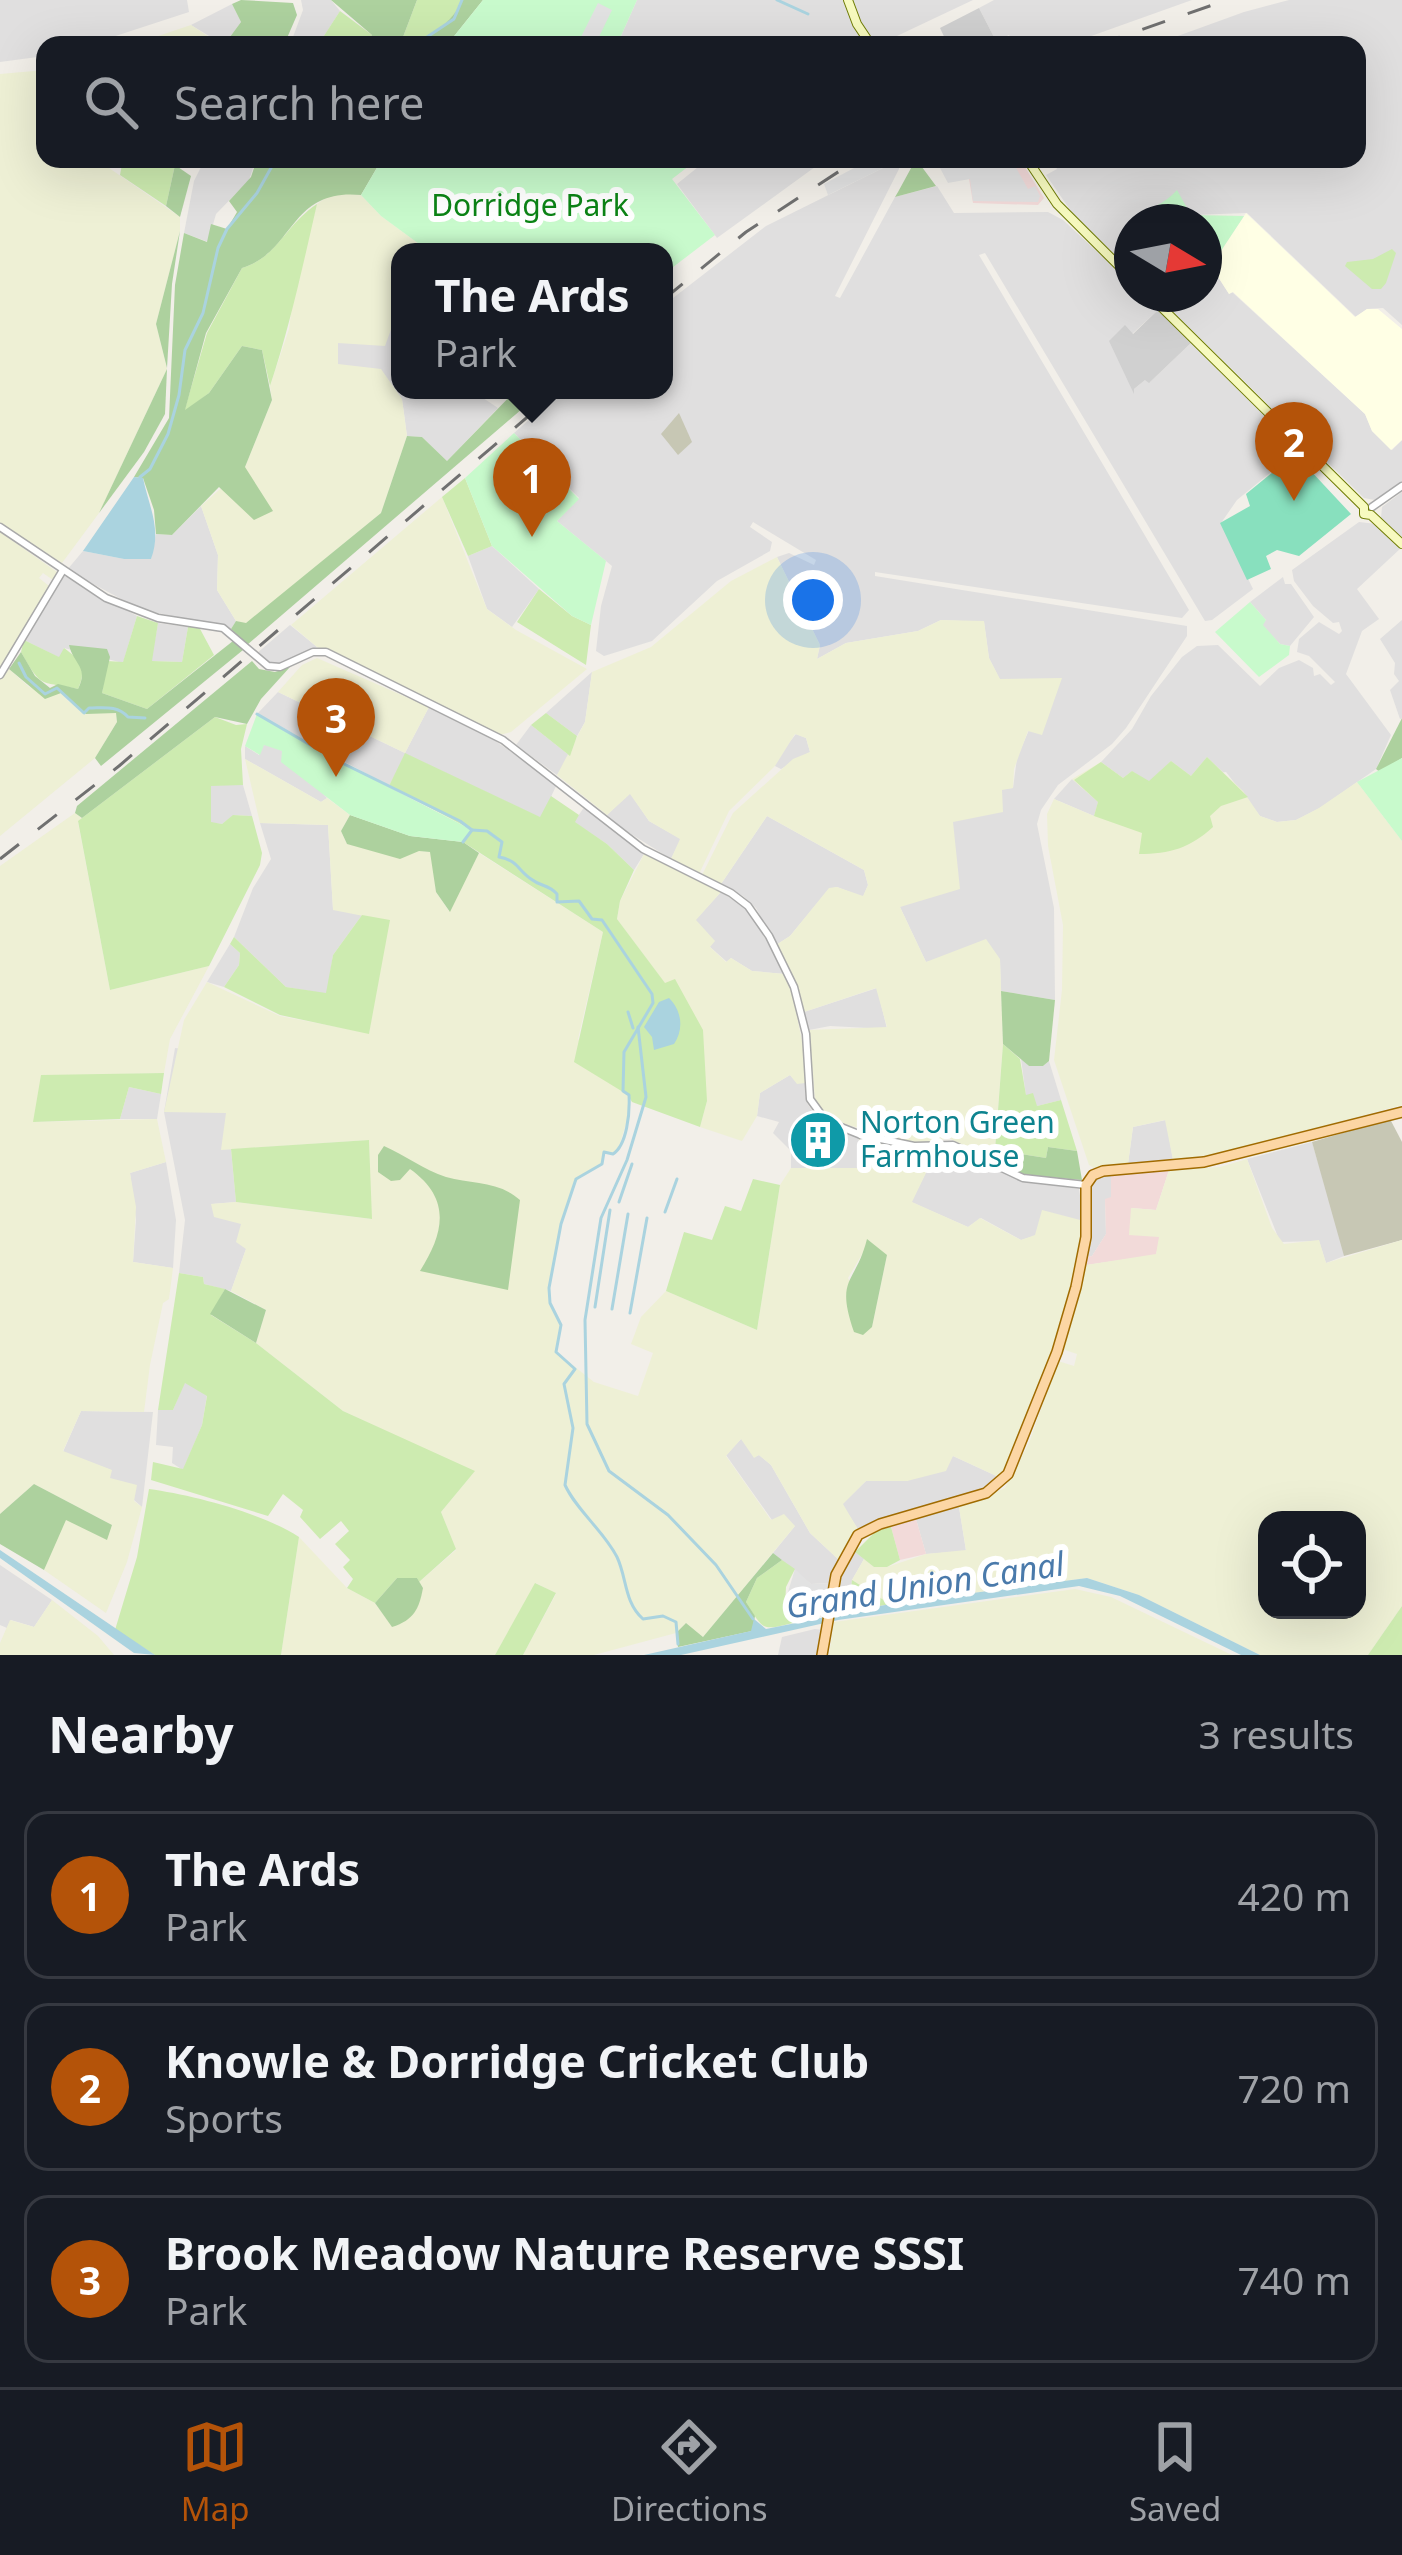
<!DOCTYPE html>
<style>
body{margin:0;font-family:"Noto Sans",sans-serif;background:#242831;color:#f1f3f6}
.controls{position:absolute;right:36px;bottom:36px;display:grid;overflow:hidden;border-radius:24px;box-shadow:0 12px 48px #0002}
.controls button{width:108px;height:108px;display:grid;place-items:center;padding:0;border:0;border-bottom:3px solid #363941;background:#171b24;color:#f1f3f6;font:60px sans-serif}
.compass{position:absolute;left:1114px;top:204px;width:108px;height:108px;border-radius:50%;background:#171b24;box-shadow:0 12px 48px #0002;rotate:100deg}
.you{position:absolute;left:813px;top:600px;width:42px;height:42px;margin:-30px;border:9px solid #fff;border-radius:50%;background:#1a73e8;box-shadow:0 0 0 18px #1a73e833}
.badge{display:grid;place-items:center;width:78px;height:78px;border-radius:50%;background:#b45309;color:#fff;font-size:39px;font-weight:700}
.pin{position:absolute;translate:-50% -99px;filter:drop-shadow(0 3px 6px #0008)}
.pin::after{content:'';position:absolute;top:63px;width:42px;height:36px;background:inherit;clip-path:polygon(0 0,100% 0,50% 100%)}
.popup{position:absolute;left:391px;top:243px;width:282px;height:156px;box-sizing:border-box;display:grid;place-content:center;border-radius:24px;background:#171b24;filter:drop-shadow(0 3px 9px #0005);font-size:39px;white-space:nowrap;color:#9ea1a6}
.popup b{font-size:45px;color:#f1f3f6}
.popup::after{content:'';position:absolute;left:50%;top:100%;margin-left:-24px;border:24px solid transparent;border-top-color:#171b24}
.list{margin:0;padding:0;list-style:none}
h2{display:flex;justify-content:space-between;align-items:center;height:156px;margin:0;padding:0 48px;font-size:51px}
h2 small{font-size:39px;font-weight:400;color:#9ea1a6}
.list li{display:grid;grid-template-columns:78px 1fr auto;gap:36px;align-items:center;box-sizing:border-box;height:168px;margin:0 24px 24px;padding:0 24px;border:3px solid #363941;border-radius:24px}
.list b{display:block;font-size:45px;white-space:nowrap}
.list p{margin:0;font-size:39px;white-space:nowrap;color:#9ea1a6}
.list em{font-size:39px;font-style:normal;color:#9ea1a6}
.icon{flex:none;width:66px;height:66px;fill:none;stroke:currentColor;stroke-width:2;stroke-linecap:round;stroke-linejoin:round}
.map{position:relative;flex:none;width:1402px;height:1655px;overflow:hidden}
.search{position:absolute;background:#171b24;box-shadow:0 12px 48px #0002;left:36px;right:36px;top:36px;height:132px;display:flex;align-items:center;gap:30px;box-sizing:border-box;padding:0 42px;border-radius:24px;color:#9ea1a6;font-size:45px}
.sheet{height:732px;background:#171b24}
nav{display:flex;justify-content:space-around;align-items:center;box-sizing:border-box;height:168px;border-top:3px solid #363941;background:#171b24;font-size:33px;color:#9ea1a6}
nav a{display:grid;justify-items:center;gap:6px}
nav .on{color:#b45309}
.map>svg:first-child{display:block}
</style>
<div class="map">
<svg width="1402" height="1655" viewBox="0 0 1402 1655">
<rect width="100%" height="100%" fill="#f2efe9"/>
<g fill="#e0dfdf">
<polygon points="0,0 187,0 189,12 88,45 45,45 45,56 0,62"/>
<polygon points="301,0 331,0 340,11 318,45 290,45 303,10"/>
<polygon points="637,0 844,0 852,24 866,45 617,45"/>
<polygon points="852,0 973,0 880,44 871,40 859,21"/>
<polygon points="994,0 1192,0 1066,45 1015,45 1009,35 996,41 979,8"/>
<polygon points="1289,0 1402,0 1402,325 1383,308 1367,309 1356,317 1247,213 1191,215 1165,204 1148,209 1138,219 1140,222 1132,222 1132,271 1073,214 1046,175 1057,169 1052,159 1357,159 1357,45 1153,45 1244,12"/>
<polygon points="232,4 241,22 224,45 191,25"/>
<polygon points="205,159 256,159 249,180 216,214 208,242 184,233 194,181"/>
<polygon points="708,159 784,160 826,159 717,238 677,184"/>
<polygon points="899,160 899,169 835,296 840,298 895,197 937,186 954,213 1048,212 1063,220 1132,284 1132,294 1143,294 1158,310 1132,334 1133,390 1146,379 1150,382 1192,342 1299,449 1237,500 1221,523 1253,589 1212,620 1205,621 985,253 979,255 1189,610 1182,618 875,572 875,576 1187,626 1187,636 1126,728 1112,744 1058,785 1041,810 1037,824 1054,908 1055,1000 1001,991 1000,960 990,948 926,962 900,907 952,838 953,821 1002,789 1013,788 1017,758 1029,730 1041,734 1000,680 989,658 984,622 941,620 918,631 846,643 817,659 820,645 777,557 789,553 814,565 816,560 753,522 750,527 772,542 770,551 717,581 652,641 604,656 596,651 601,606 612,566 557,521 579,498 514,433 563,390 664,390 664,305 766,226"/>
<polygon points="1204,264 1211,266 1229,294 1232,292 1365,414 1372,431 1392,450 1402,440 1402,482 1375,500 1364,498 1155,294 1204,294"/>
<polygon points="400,318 400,390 471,390 498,408 447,461 422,437 407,436 402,399 337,364 338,342 393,324"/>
<polygon points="1402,492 1402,537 1381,518 1382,507"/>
<polygon points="201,506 218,555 217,590 236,621 231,629 140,609 67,570 83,551 124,559 151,559 156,534 172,535"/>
<polygon points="1359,522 1376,524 1401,548 1357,589 1379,619 1362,631 1346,674 1391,735 1376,769 1320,808 1296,820 1277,822 1260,816 1226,772 1149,782 1124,779 1101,762 1132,729 1151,696 1182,657 1197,646 1218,645 1260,686 1279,668 1299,660 1313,668 1314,676 1320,674 1331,685 1335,682 1309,656 1297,652 1299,639 1319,622 1339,634 1342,631 1339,622 1333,623 1313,606 1294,581 1292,570"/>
<polygon points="492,546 539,589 512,627 487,609 468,556"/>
<polygon points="63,575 137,616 123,663 64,648 60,658 24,640"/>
<polygon points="1283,577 1285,584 1291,584 1314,617 1290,646 1280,644 1262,625 1266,620 1250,602"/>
<polygon points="1402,620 1402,718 1400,719 1390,690 1399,681 1394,674 1395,663 1380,639"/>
<polygon points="158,623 188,627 182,662 151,661"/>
<polygon points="290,625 317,647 278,664 269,664 256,654"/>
<polygon points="592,672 585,722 577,736 546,713"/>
<polygon points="278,692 405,753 429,707 484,733 557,784 541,818 406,754 389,786 257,714"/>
<polygon points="531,725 570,756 557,775 516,745"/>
<polygon points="796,734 806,738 810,752 781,769 775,766 776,759"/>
<polygon points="264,744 283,751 327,798 321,802 245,759 245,746 259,755"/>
<polygon points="1072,779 1099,802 1094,816 1054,799"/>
<polygon points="211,785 243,785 252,816 234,815 222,824 211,823"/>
<polygon points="630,793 649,821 681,839 671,859 612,822 607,815"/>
<polygon points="585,806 644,854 634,870 607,844 574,822"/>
<polygon points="767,816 864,870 868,885 863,897 837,887 829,889 790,936 776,945 756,908 743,896 721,884"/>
<polygon points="260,823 328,825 333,909 362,915 333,955 327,994 286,987 234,937 253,888 271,859"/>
<polygon points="721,892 745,908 756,922 785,974 752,971 731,958 727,962 709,946 695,920"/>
<polygon points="230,944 240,953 239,965 224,987 207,982"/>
<polygon points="877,988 887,1029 830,1026 809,1030 804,1012"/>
<polygon points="175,1048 262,1059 231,1149 236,1202 212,1204 241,1223 246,1249 231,1291 204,1284 203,1277 179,1273 185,1220 164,1112"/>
<polygon points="1021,1059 1029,1066 1043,1066 1049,1061 1061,1100 1037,1106 1026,1096"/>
<polygon points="790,1075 797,1083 805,1083 807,1103 820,1122 859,1138 860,1168 791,1168 791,1151 773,1133 779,1122 757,1116 760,1093"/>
<polygon points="129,1087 161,1094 157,1119 120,1119"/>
<polygon points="1166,1120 1173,1160 1128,1164 1133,1127"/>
<polygon points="1312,1142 1344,1250 1344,1256 1326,1263 1319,1241 1280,1242 1247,1159"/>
<polygon points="938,1148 953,1148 1022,1180 1079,1189 1084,1221 1021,1240 981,1218 968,1227 911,1202"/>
<polygon points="166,1162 176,1220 173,1268 133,1262 136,1220 130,1173"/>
<polygon points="1111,1176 1111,1198 1105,1200 1106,1234 1092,1256 1086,1257 1088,1190 1098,1177"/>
<polygon points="185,1382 207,1395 202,1425 183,1470 172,1463 173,1447 156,1445 158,1410 173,1410"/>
<polygon points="81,1411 153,1412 142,1507 109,1478 111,1470 63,1452"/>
<polygon points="742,1438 754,1457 759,1455 771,1465 810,1533 839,1560 831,1583 811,1584 773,1553 795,1526 772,1520 726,1455"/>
<polygon points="953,1456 1003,1479 994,1486 859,1531 842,1504 866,1481 907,1481"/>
<polygon points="959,1507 966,1551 926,1554 916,1519"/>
<polygon points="855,1552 864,1559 852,1580 848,1612 835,1614 839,1582"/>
<polygon points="0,1565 52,1600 34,1627 11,1620 7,1628 0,1625"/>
<polygon points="815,1629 823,1630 817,1655 778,1655 782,1637"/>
</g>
<g fill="#f2dad9">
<polygon points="927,159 1020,159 1044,198 1038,205 973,203 966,161 940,168"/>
<polygon points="1169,1170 1156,1210 1132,1208 1160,1237 1156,1255 1086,1265 1086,1257 1092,1256 1106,1234 1105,1199 1111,1197 1111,1176"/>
<polygon points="916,1519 926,1554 900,1560 891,1527"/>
</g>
<polygon fill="#ffffe5" points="1246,213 1355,317 1367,309 1378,309 1402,329 1402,440 1391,450 1372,431 1365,414 1233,292 1229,294 1211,266"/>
<g fill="#d0d0d0">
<polygon points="979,8 996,41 989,45 948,45 940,28"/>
<polygon points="1158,310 1192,342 1149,383 1145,380 1134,389 1134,394 1109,341 1125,325 1133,334"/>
</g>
<g fill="#c7c7b4">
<polygon points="679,413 692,442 678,455 661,434"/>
<polygon points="1390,1119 1402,1142 1402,1240 1344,1256 1312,1142"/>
</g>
<g fill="#eef0d5" fill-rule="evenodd">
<polygon points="191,25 221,45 129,45 143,41"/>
<polygon points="45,70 45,159 96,159 180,217 180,231 156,324 167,369 99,513 62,563 0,523 0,74"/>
<polygon points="334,192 361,195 381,216 430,252 400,252 400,318 393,324 385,346 338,343 338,364 381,369 402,399 407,436 381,513 246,624 236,621 217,590 218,555 201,506 245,467 272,400 270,386 289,329 294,290 317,204"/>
<polygon points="442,497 487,609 516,630 587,669 511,732 500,735 317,647 291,625"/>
<polygon points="0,532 57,572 53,580 43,573 39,578 49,586 0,672"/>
<polygon points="777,557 820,645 817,659 846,643 918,631 941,620 984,621 989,658 1000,679 1062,678 1042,735 1028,731 1014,769 1013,788 1002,790 1003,812 953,822 960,889 900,907 926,962 986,939 1000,959 1003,1044 994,1161 949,1138 920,1145 848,1125 826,1117 815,1100 809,1030 887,1027 876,988 804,1012 798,990 776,945 790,936 829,888 837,887 863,896 868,885 864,870 767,816 721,884 702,875 733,813 793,759 810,752 806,738 795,734 775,766 729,811 699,874 671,859 680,839 649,821 630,794 607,815 557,775 585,722 592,672 651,647 731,581"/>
<polygon points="317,658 429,707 405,753 278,692 302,665"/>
<polygon points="9,669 29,687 61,693 68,701 116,713 117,722 95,758 0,836 0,679"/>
<polygon points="1207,757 1243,791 1260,816 1277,822 1296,820 1319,808 1357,782 1402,841 1402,1105 1223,1153 1173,1160 1165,1120 1133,1127 1128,1164 1094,1168 1089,1165 1054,1060 1062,990 1063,925 1048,846 1047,814 1054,799 1094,816 1098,802 1072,779 1101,762 1123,778 1132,771 1149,782 1171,761 1191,776"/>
<path d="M245 759 321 802 327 798 350 815 341 831 347 844 431 852 436 892 449 911 479 853 603 932 578 1039 629 1095V1114L617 1153 604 1151 602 1164 586 1172 573 1185 561 1225 549 1288 550 1303 561 1325 556 1352 594 1382 638 1396 653 1353 631 1344 641 1317 666 1291 757 1330 780 1185 791 1168H860L859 1138 918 1150 938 1148 912 1202 968 1227 980 1218 1021 1240 1035 1235 1042 1210 1084 1221 1074 1286 1040 1391 1003 1479 953 1456 946 1471 907 1481H866L843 1504 859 1531 839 1560 810 1533 771 1465 759 1455 754 1458 741 1439 726 1456 771 1520 784 1514 795 1526 703 1637 686 1623 676 1633 594 1655H523L556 1594 536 1583 495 1655H281L299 1537 347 1588 375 1603 392 1626 423 1588 419 1582 456 1550 441 1512 474 1472 343 1411 256 1343 266 1310 231 1291 246 1249 236 1242 241 1224 214 1217 211 1204 236 1202 371 1219 369 1140 221 1150 226 1113 164 1112 184 1020 207 982 280 1016 369 1033 389 921 333 910 328 825 260 823ZM864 1251 887 1255 872 1327 848 1278Z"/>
<polygon points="75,813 82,818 78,822 110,990 209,966 170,1039 164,1073 122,1074 34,1122 157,1119 166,1162 130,1173 136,1207 133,1262 173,1268 169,1299 163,1303 150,1365 144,1412 81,1411 63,1451 112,1470 110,1478 137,1485 134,1501 142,1507 127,1562 106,1613 44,1570 65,1519 106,1539 112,1525 34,1484 0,1514 0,866"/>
<polygon points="644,854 721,892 696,920 715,941 710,947 726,962 731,958 752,971 785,974 792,992 805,1056 805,1083 797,1084 790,1075 760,1093 757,1116 742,1141 700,1127 707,1101 674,980 665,984 617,919 620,901"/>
<path d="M1247 1159 1272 1228 1284 1244 1319 1240 1326 1263 1402 1240V1606L1368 1655H1260L1139 1595 1087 1578 890 1604 852 1580 864 1559 874 1567H887L926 1554 966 1550 959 1507 1005 1488 1029 1443 1058 1361 1074 1366 1077 1354 1062 1349 1086 1265 1156 1254 1159 1237 1129 1235 1131 1208 1156 1210 1169 1170 1220 1167ZM1267 1520H1357V1610H1267Z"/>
<polygon points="1075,1589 1111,1597 1232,1655 829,1655 834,1622"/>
<polygon points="52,1600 98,1636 114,1655 0,1655 0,1643 10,1620 34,1627"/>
</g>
<g fill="#cdebb0">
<path d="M417 0H462C452 25 427 41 400 45Z"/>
<polygon points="340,11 372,35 364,45 318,45"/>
<polygon points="123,159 168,159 175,165 166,206 120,175"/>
<path d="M317 204C303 265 290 326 270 386L262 350 242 346 209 393 184 412 207 333 242 268C278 257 284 226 317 204Z"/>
<polygon points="1392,249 1396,253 1386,283 1381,289 1372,289 1345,266 1347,262 1373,259"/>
<polygon points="465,478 492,546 468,556 442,497"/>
<polygon points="539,589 572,616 591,625 586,665 517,622"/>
<polygon points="137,616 158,623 152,661 182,662 188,627 199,627 214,655 147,709 102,693 107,661 123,662"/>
<path d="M24 640 59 657 64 648C81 660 87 670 78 689 40 680 43 691 21 652Z"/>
<polygon points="546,713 577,736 570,756 531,725"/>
<polygon points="215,717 236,725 247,724 241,749 243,785 211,786 211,822 222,824 233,815 252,816 262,853 260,865 209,966 110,990 78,821"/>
<polygon points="405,753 540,817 551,796 579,815 575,822 607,844 634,870 620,901 617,919 665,983 675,979 703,1030 707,1101 700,1127 632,1102 628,1095 574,1062 603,932 463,842 472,830 389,786"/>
<path d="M1207 757 1248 797 1221 806 1210 816 1213 827C1190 848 1170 854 1139 854L1142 833 1094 816 1098 802 1074 780 1101 762 1123 778 1132 771 1149 781 1171 761 1191 776Z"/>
<polygon points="362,915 390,920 369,1034 280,1015 224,987 239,965 240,953 230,944 234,937 286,987 326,993 333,955"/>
<polygon points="1003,1044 1020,1059 1026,1095 1033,1093 1037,1106 1061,1100 1077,1151 1048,1147 1046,1158 995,1150"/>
<polygon points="164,1073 161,1094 129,1087 120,1119 33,1122 41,1075"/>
<polygon points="369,1140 372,1219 236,1202 231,1149"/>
<polygon points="753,1179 780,1185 757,1330 666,1291 684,1232 712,1240 725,1206 741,1211"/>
<polygon points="179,1273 203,1277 204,1284 225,1289 211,1315 256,1343 343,1411 475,1471 441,1512 456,1549 419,1582 417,1578 397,1578 375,1603 347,1588 353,1579 343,1567 350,1560 335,1544 349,1531 341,1521 320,1539 300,1517 303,1510 283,1494 268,1516 151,1480 153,1462 183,1469 202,1425 207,1396 185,1383 173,1410 158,1410"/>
<path d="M149 1489C193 1495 262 1513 299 1537L281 1655H155L115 1630 137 1557Z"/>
<polygon points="891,1527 900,1560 887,1567 874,1567 855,1552 876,1531"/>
<path d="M782 1560 795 1569 786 1587 785 1605 799 1607 798 1622C762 1630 765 1633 746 1602L757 1578Z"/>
<polygon points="852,1580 890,1604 848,1612"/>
<polygon points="535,1583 556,1593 523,1655 495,1655"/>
<polygon points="1402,1606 1402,1655 1368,1655"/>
</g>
<g fill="#add19e">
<polygon points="241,0 293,3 297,15 284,45 224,45 241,22 232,4"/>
<polygon points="331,0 417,0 400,45 364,45 372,35"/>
<path d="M462 0H483L447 45H405C430 37 452 24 462 0Z"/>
<path d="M250 159H382L361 195C289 188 295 252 242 268L206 333 185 410 209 393 242 346 262 350 272 400 245 467 273 511 254 520 219 487 172 535 156 534 154 510 143 478 134 477 169 418 175 285 184 233 207 242 211 224 227 229 237 212 229 201 251 177 255 165Z"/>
<polygon points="916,159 936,186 895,197 898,192"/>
<polygon points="175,165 191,176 180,217 166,206"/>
<polygon points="180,231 172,284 167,368 156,324"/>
<polygon points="167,369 165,414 144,452 99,513"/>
<polygon points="516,390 544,390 247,645 231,629 236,621 246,623 381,513 407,436 422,437 447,461"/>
<path d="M233 641 243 650 101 766 95 758 117 722 116 713 86 714 61 693 45 699 9 669 21 652 35 676 50 688 58 684 78 689C89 667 74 665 69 645L107 649 110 657 102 693 147 709Z"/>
<polygon points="252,661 259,669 275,672 290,667 261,699 247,724 215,717 82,818 75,813 77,806"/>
<polygon points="1402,718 1402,758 1380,772 1376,769"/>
<polygon points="350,815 410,836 463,842 479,853 450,912 436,892 430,852 419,851 400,859 347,844 341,831"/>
<polygon points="1001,991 1055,1000 1049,1061 1043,1066 1029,1066 1003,1044"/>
<path d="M384 1146C405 1155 424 1170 446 1177 472 1184 499 1181 520 1200L508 1290 420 1271C444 1233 452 1199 410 1169L400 1180 391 1181 378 1172V1155Z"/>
<polygon points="1048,1147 1077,1151 1082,1180 1024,1175 994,1161 995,1150 1046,1158"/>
<path d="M867 1239 887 1255 872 1327 863 1335 854 1332C835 1276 855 1286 867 1239Z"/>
<polygon points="225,1289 266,1310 256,1343 210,1314"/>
<polygon points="34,1484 112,1525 107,1540 66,1520 44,1570 0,1544 0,1514"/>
<polygon points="773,1553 782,1560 757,1578 746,1602 755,1616 752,1631 678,1647 676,1633 686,1623 703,1637"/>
<path d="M397 1578H417L423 1588C419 1609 414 1620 392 1627L375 1603Z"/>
</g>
<g fill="#c8facc">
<polygon points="483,0 637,0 617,45 447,45"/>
<polygon points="382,159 698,159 672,179 715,235 664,274 664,252 430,252 381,216 361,195"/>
<path d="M1177 190 1191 215 1244 216 1211 266 1204 264V222L1137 219C1150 207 1165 204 1177 190Z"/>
<polygon points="514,433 579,499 557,521 606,561 591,625 572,616 492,546 465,478"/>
<polygon points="1250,602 1266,620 1263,625 1280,644 1290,646 1289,655 1259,677 1215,632"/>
<polygon points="257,714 338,761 472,830 463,842 410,836 350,815 281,762 282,751 264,745 260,755 245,746"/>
<polygon points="1402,758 1402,841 1357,782"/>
</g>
<polygon fill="#88e0be" points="1295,454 1351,514 1299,556 1277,550 1266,556 1271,569 1247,580 1220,523 1250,506 1246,494"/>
<g fill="#e2e2e2">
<polygon points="598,3 612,10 595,45 588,45 579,41"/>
<polygon points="871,159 899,160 828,195 824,184"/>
<polygon points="1011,159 1028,189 1035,186 1040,196 1038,202 973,201 970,179 948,183 940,168 966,160 968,168"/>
<polygon points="795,1569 811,1584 831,1583 827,1594 811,1593 808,1610 784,1605"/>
</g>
<g fill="#aad3df">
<polygon points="518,458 539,471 540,479 515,495 503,483 499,470 511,459"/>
<path d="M134 477 143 478C149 507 162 529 151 559H124L83 551Z"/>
<path d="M669 998C682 1011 684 1029 674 1044L654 1050 652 1037 644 1027 659 1002Z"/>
<polygon points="0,1550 155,1655 134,1653 0,1558"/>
<polygon points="1087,1578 1139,1595 1260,1655 1241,1655 1120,1596 1079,1586 838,1620 681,1655 644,1655 751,1631 754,1619 766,1629 890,1604"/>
</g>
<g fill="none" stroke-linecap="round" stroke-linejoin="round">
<g stroke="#aad3df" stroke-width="3">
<polyline points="777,0 808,14"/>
<polyline points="415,45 454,19 462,0"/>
<polyline points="140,477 150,469 168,434 179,395 185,350 203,313 218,248 227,229 257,193 276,159"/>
<path d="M19 663 26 677 45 694 57 688 84 713 89 708C104 708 117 705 128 717L145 718"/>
<polyline points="257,714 338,761 460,821 472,830 463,842"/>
<path d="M472 830 487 831 502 842 499 857C517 860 518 870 531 879 541 887 548 884 557 894V902L579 901 592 919 602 920 652 994 653 1003 624 1052 623 1091 629 1095C630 1113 627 1145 613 1154L604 1152 602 1164 576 1179 561 1224 549 1288 550 1303 561 1325 556 1352 575 1369 564 1384 573 1428 565 1485C577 1511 603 1530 617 1557 627 1578 624 1602 643 1619L663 1616 676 1622 678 1644"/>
<polyline points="628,1012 633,1028"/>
<polyline points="638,1027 646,1097 627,1160 601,1218 585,1320 587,1424 609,1471 668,1515 716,1565 753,1619"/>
<polyline points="619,1202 632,1164"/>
<polyline points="665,1212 677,1179"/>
<polyline points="595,1307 610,1210"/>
<polyline points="612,1309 628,1214"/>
<polyline points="630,1313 647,1218"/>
</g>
<defs>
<g id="tertiary">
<polyline points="1372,507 1402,486"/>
<polyline points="0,527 106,598 158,618 223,628 268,666 280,667 313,652 326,652 503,740 643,849 731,893 748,906 769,936 794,987 806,1034 810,1099 826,1121 861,1135 914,1146 953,1145 1023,1178 1086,1185"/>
<polyline points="0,675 63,570"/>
</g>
<g id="secondary">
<polyline points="848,0 857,24 871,45"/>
<polyline points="1027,159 1057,204 1132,279"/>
<polyline points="1148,294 1364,507 1364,514 1371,515 1402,544"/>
</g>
<polyline id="primary" points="822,1655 836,1575 858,1535 880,1524 986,1493 1008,1474 1057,1352 1076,1287 1086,1237 1086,1185 1093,1175 1103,1171 1204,1162 1402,1112"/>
</defs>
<use href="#tertiary" stroke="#a9a9a9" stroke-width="9"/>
<use href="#secondary" stroke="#707d05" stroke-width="10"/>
<use href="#primary" stroke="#a06b00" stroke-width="12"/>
<use href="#tertiary" stroke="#fff" stroke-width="6"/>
<use href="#secondary" stroke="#f7fabf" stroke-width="8"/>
<use href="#primary" stroke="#fcd6a4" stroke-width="9"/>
<g stroke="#707070" stroke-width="3" stroke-dasharray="24 24" stroke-linecap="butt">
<polyline points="1097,45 1227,0"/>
<polyline points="664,299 746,232 858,159"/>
<polyline points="0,859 119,766 559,390"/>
</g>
</g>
<defs>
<symbol id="building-disc" viewBox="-11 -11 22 22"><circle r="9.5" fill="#0f9aa8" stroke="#fff"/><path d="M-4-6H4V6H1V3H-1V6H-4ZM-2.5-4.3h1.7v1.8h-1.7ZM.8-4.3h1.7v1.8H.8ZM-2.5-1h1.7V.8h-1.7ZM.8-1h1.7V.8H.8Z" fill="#fff"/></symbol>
</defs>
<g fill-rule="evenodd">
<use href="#building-disc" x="785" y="1107" width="66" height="66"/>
</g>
<g text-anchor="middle" stroke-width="12" stroke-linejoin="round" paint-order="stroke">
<g font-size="30" fill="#0c8416" stroke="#fff">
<text x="530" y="216">Dorridge Park</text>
</g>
<g font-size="30" fill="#0d838f" stroke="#fff" text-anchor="start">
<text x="860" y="1133">Norton Green<tspan x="860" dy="34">Farmhouse</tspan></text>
</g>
<g font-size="33" font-style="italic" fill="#4a7aab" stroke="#fff">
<text transform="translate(925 1585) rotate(-9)" y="12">Grand Union Canal</text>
</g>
</g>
</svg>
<div class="controls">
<button><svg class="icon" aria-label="locate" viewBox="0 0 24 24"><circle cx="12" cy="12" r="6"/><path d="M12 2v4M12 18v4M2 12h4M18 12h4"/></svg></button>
</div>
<svg class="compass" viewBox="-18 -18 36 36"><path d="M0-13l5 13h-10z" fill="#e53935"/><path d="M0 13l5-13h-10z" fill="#9ea1a6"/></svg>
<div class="you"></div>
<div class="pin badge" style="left:532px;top:537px">1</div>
<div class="popup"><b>The Ards</b>Park</div>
<div class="pin badge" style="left:1294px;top:501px">2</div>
<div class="pin badge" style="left:336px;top:777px">3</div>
<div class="search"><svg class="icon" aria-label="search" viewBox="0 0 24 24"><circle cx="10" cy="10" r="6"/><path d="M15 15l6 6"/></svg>Search here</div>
</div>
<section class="sheet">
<h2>Nearby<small>3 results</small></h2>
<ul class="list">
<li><span class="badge">1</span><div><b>The Ards</b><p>Park</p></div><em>420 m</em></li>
<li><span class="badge">2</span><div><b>Knowle &amp; Dorridge Cricket Club</b><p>Sports</p></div><em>720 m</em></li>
<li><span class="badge">3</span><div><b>Brook Meadow Nature Reserve SSSI</b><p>Park</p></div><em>740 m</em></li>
</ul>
</section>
<nav>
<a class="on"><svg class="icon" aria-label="map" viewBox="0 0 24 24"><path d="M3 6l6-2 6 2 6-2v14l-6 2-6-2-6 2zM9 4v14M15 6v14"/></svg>Map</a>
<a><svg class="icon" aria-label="directions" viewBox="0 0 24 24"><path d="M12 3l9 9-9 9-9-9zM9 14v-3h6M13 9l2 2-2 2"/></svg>Directions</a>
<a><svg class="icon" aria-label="saved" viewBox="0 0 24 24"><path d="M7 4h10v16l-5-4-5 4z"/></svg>Saved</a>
</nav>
